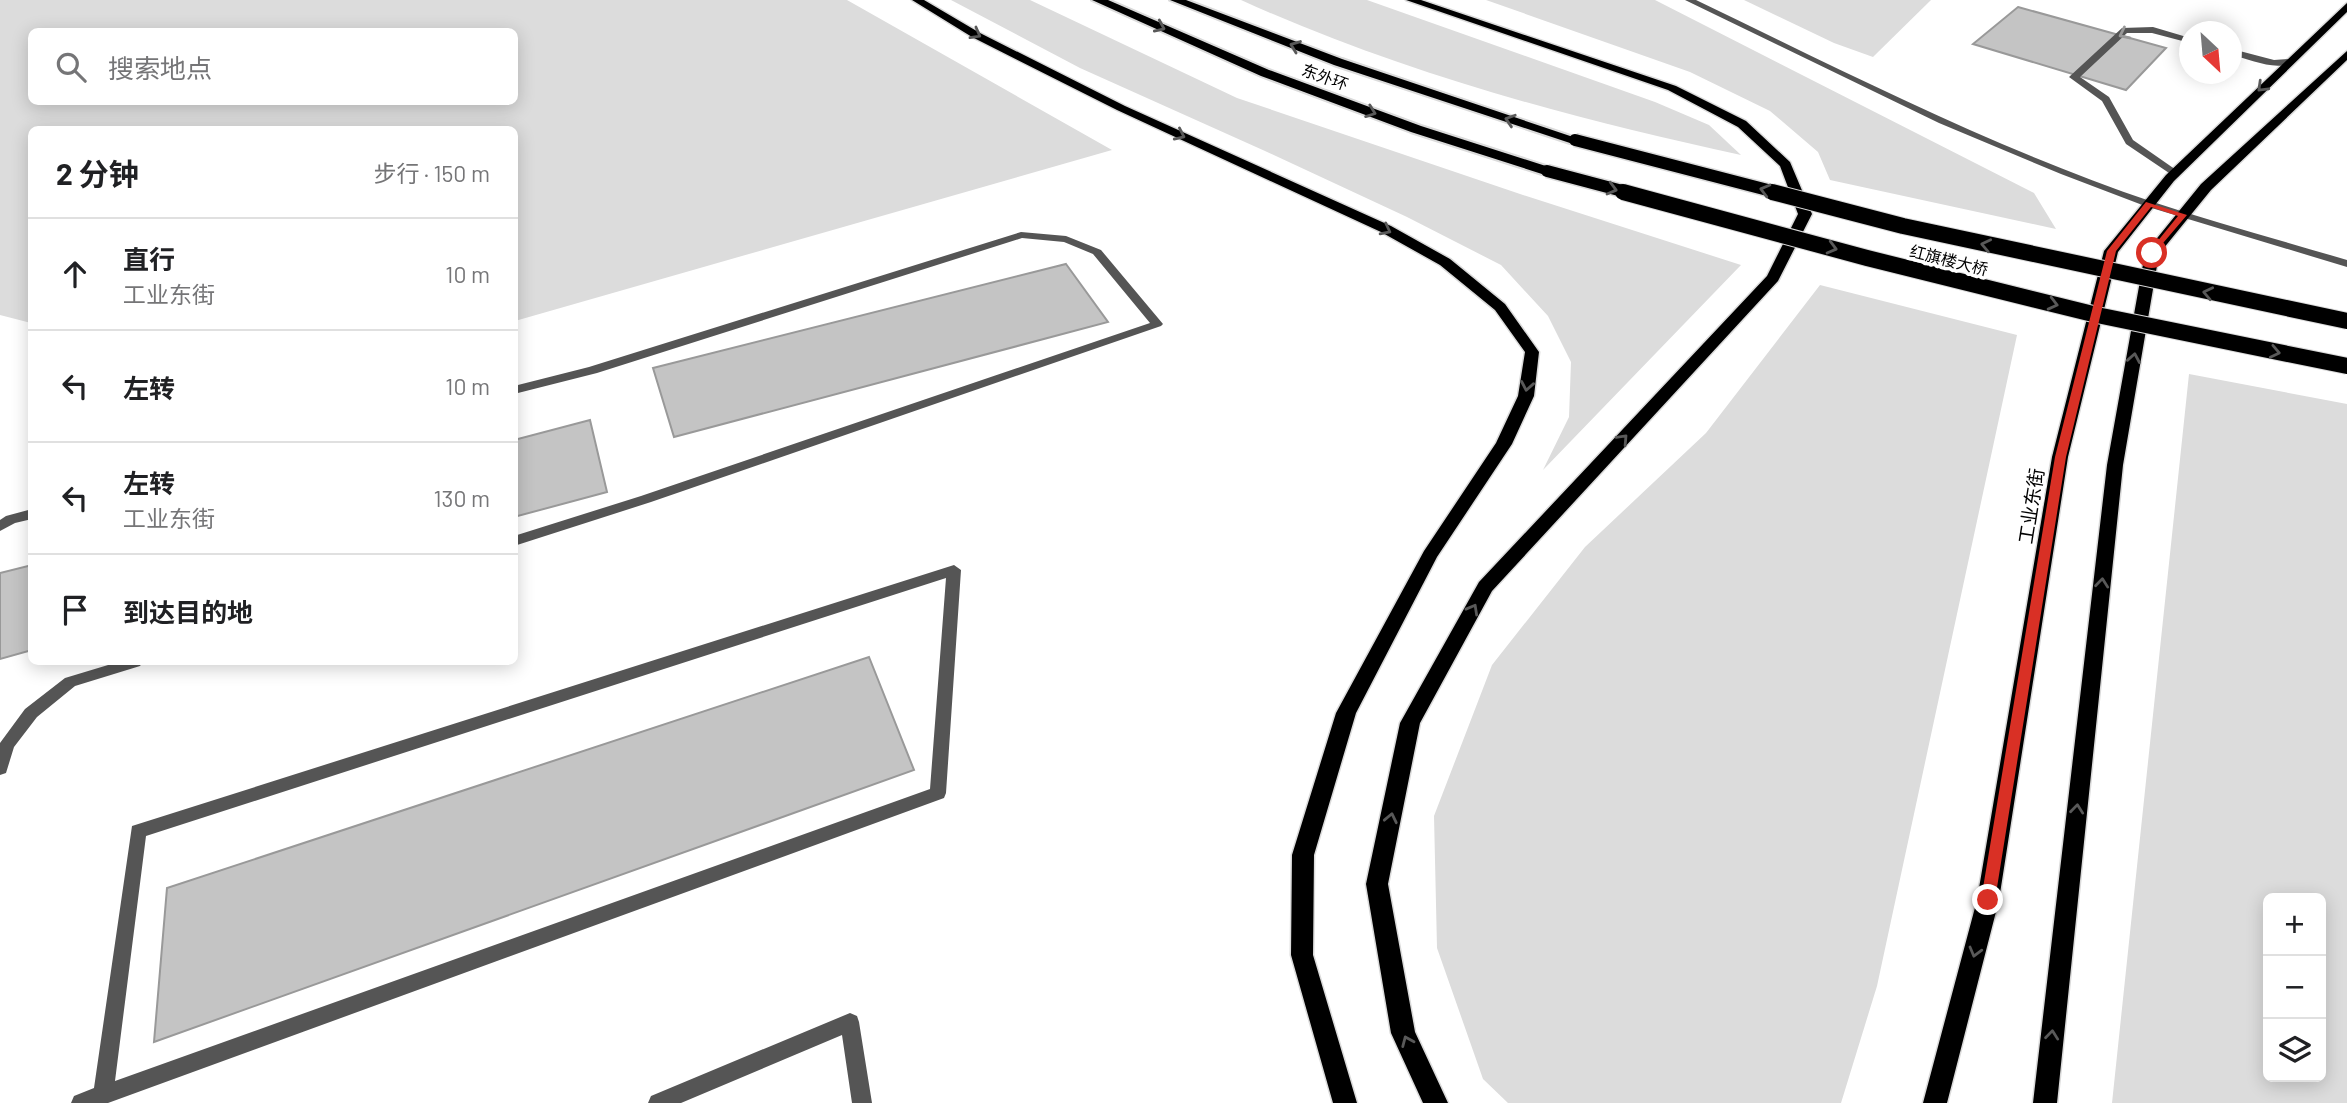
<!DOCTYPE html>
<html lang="zh">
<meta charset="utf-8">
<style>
body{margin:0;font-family:Barlow,"Noto Sans SC",sans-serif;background:#f6f6f6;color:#202124}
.controls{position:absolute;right:21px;bottom:21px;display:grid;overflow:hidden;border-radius:10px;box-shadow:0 4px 18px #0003}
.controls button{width:63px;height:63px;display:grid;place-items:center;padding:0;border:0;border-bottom:2px solid #e0e0e0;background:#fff;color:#202124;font:35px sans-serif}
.compass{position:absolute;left:2179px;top:21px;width:63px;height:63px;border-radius:50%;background:#fff;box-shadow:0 4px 18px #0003;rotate:154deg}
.stop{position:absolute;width:21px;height:21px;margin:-16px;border:5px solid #d93025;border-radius:50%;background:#fff}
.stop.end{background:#d93025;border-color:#fff;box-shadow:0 2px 7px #0008}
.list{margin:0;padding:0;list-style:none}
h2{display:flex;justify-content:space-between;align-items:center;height:91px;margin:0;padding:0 28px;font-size:30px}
h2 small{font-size:23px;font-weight:400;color:#757577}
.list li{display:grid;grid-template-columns:46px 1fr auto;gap:21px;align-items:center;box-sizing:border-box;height:112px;padding:0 28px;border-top:2px solid #e0e0e0}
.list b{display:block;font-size:26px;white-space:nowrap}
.list p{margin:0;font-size:23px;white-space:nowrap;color:#757577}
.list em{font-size:23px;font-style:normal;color:#757577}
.icon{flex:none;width:38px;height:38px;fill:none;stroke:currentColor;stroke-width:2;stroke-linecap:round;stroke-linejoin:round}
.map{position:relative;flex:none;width:2347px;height:1103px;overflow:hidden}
.search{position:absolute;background:#fff;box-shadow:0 4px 18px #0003;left:28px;top:28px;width:490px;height:77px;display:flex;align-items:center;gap:18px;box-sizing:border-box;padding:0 24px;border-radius:10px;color:#757577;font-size:26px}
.panel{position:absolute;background:#fff;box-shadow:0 4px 18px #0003;left:28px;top:126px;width:490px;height:539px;border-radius:10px}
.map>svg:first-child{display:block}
</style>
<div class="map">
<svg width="2347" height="1103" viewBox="0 0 2347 1103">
<rect width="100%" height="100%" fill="#fff"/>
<g fill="#dcdcdc" fill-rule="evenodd">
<path d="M0 0H847L1112 150 515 321 514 130H32L31 323 0 315ZM32 32H514V102H32Z"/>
<polygon points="951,0 1030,0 1237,98 1523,195 1741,265 1543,470 1569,417 1571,362 1548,316 1501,265 1407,217 1265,151 1080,68"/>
<path d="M1241 0H1367L1655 102 1709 125 1741 155C1570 118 1400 72 1241 0Z"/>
<polygon points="1486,0 1655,0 2034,193 2056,229 1830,180 1818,152 1770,111 1690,72"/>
<polygon points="1744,0 1931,0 1873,57 1834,43"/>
<polygon points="1820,285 2017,335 1877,986 1841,1103 1508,1103 1483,1079 1437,948 1434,816 1492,665 1585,547 1706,433"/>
<path d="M2189 374 2347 404V1103H2112ZM2321 898V1077H2268V898Z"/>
</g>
<g fill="#c4c4c4" stroke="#999" stroke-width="2">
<polygon points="2018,7 2166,48 2126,90 1973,44"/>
<polygon points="1066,264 1108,322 674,437 653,368"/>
<polygon points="590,420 607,492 514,517 514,440"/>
<polygon points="32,565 32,650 0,659 0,573"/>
<polygon points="869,657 914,770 154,1042 167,888"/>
</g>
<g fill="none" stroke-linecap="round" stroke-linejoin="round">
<defs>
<g id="primary">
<polygon points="912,0 924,0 980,33 1125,106 1391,226 1450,259 1505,304 1539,352 1534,396 1512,444 1437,557 1356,713 1314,855 1313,955 1357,1103 1333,1103 1291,955 1292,855 1336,713 1424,551 1496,443 1518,396 1525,352 1495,310 1440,265 1381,232 1117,110 972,37"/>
<polygon points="1406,0 1421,0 1676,86 1746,121 1790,162 1812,214 1778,281 1492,591 1420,723 1388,884 1415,1032 1448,1103 1423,1103 1391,1033 1366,884 1400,723 1479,582 1767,276 1798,214 1780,166 1738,127 1668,90"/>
<polygon points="2347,3 2347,12 2174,181 2118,252 2068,457 1999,900 1947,1103 1923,1103 1977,900 2052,457 2104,251 2166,175"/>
<polygon points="2347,51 2347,60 2211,190 2159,254 2123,465 2057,1103 2033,1103 2107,465 2145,253 2201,184"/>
</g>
<g id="trunk">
<polygon points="1092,0 1108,0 1269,70 1421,126 1552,168 1554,171 1547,175 1542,174 1411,132 1261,76"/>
<polygon points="1170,0 1186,0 1342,59 1582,140 1575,144 1570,143 1334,65"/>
</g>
</defs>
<use href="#primary" stroke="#dbdbdb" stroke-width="3"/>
<use href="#trunk" stroke="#dbdbdb" stroke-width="4"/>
<g fill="#555" fill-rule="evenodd">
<polygon points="2153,27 2190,38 2190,43 2152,33 2127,33 2080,77 2109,97 2133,140 2179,172 2179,176 2175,177 2126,144 2102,101 2069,77 2122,28"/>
<path d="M2232 49 2274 60 2289 59 2293 62C2276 72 2250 59 2232 55Z"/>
</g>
<g fill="#555" fill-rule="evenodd">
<path d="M1685 0H1696C1846 72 1995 149 2153 202 2217 223 2283 241 2347 260V267L2145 206 2061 174 1939 123Z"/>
<polygon points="1021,232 1066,236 1101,250 1163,324 1161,326 651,502 514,546 514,536 641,496 1150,323 1093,254 1064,242 1022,238 597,373 514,394 514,386 589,367"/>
<polygon points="32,509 32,519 15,523 0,531 0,520 6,516"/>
<path d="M954 565 961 570 946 793 944 798 108 1103H71L74 1096 94 1088 132 826ZM946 578 930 789 115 1081 146 836Z"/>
<polygon points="118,662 143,662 140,666 75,686 37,717 14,747 6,773 0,775 0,743 25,709 65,678"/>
<polygon points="850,1013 857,1016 859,1022 872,1103 852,1103 842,1035 681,1103 648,1103 651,1096"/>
</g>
<use href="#primary" fill="#000" fill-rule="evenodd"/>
<use href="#trunk" fill="#000" fill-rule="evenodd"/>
<defs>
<g id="trunk-bridge-far1">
<polyline points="1575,140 1779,193"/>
<polyline points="1547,171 1630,193"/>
</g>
<g id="trunk-bridge">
<polyline points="1623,192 1867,258 2097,315 2347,366"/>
<polyline points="1772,192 1903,226 2347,321"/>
</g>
</defs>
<use href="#trunk-bridge-far1" stroke="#dbdbdb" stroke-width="15" stroke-linecap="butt"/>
<use href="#trunk-bridge" stroke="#dbdbdb" stroke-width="18" stroke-linecap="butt"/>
<use href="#trunk-bridge-far1" stroke="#000" stroke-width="12"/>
<use href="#trunk-bridge" stroke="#000" stroke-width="16"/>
</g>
<defs><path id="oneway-chevron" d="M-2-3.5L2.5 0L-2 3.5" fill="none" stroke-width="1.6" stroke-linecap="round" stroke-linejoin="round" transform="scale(1.75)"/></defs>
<g stroke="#595959">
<use href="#oneway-chevron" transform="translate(1160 27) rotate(24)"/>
<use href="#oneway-chevron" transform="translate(976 34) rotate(29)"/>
<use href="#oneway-chevron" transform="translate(1295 46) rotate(-159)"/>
<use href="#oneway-chevron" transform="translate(2262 87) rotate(136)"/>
<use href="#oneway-chevron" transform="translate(1371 112) rotate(20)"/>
<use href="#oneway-chevron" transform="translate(1510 120) rotate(-162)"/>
<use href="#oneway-chevron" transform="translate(1180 135) rotate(25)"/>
<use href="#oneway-chevron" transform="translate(1612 189) rotate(15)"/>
<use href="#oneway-chevron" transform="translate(1765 190) rotate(-165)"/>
<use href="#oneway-chevron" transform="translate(1386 230) rotate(27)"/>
<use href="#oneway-chevron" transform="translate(1986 245) rotate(-168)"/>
<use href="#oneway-chevron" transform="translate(1832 248) rotate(15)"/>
<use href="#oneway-chevron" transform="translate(2208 293) rotate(-168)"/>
<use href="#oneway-chevron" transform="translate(2053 304) rotate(14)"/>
<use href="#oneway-chevron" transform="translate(2275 352) rotate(12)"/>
<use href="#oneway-chevron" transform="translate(2134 358) rotate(-80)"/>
<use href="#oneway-chevron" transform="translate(1527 386) rotate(100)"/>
<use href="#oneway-chevron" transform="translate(1623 439) rotate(-47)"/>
<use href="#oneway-chevron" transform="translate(2102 583) rotate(-84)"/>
<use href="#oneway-chevron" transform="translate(1473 609) rotate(-61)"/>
<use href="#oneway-chevron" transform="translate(2077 809) rotate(-84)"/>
<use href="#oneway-chevron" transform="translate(1391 818) rotate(-78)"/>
<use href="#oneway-chevron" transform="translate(1975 952) rotate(105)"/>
<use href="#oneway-chevron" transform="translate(2052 1035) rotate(-84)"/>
<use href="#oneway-chevron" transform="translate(1407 1041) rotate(-113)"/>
</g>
<use stroke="#999" href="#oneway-chevron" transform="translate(2124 34) rotate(154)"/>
<polygon fill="#d93025" points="2146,202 2187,215 2152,256 2148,253 2178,216 2151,207 2116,251 2066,457 1995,900 1988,906 1981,900 2055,457 2107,251"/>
<g text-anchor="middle" stroke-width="7" stroke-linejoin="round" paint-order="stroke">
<g font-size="16" fill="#000" stroke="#fff">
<text transform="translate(1325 77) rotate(20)" y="6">东外环</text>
<text transform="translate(1949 260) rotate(14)" y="6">红旗楼大桥</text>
</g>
<g font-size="19" fill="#000" stroke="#fff">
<text transform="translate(2031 506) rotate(-81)" y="7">工业东街</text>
</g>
</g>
</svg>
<div class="controls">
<button>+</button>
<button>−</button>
<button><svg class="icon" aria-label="layers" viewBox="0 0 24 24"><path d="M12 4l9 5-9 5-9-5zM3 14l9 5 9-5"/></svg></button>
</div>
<svg class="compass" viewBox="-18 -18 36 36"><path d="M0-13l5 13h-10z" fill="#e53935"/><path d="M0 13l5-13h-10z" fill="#757577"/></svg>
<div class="stop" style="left:2152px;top:253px"></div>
<div class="stop end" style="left:1988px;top:900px"></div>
<div class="search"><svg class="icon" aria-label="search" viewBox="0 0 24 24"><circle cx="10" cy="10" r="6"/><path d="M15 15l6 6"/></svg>搜索地点</div>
<section class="panel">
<h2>2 分钟<small>步行 · 150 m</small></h2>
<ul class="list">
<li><svg class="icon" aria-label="ahead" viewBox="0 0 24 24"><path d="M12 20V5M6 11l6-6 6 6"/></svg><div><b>直行</b><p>工业东街</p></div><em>10 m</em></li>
<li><svg class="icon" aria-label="left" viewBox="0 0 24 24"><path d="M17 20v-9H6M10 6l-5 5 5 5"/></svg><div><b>左转</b></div><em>10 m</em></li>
<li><svg class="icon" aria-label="left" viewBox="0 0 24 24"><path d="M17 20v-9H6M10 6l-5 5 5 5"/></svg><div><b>左转</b><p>工业东街</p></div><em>130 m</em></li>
<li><svg class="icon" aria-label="arrive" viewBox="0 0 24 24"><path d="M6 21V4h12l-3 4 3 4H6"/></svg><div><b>到达目的地</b></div></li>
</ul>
</section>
</div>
